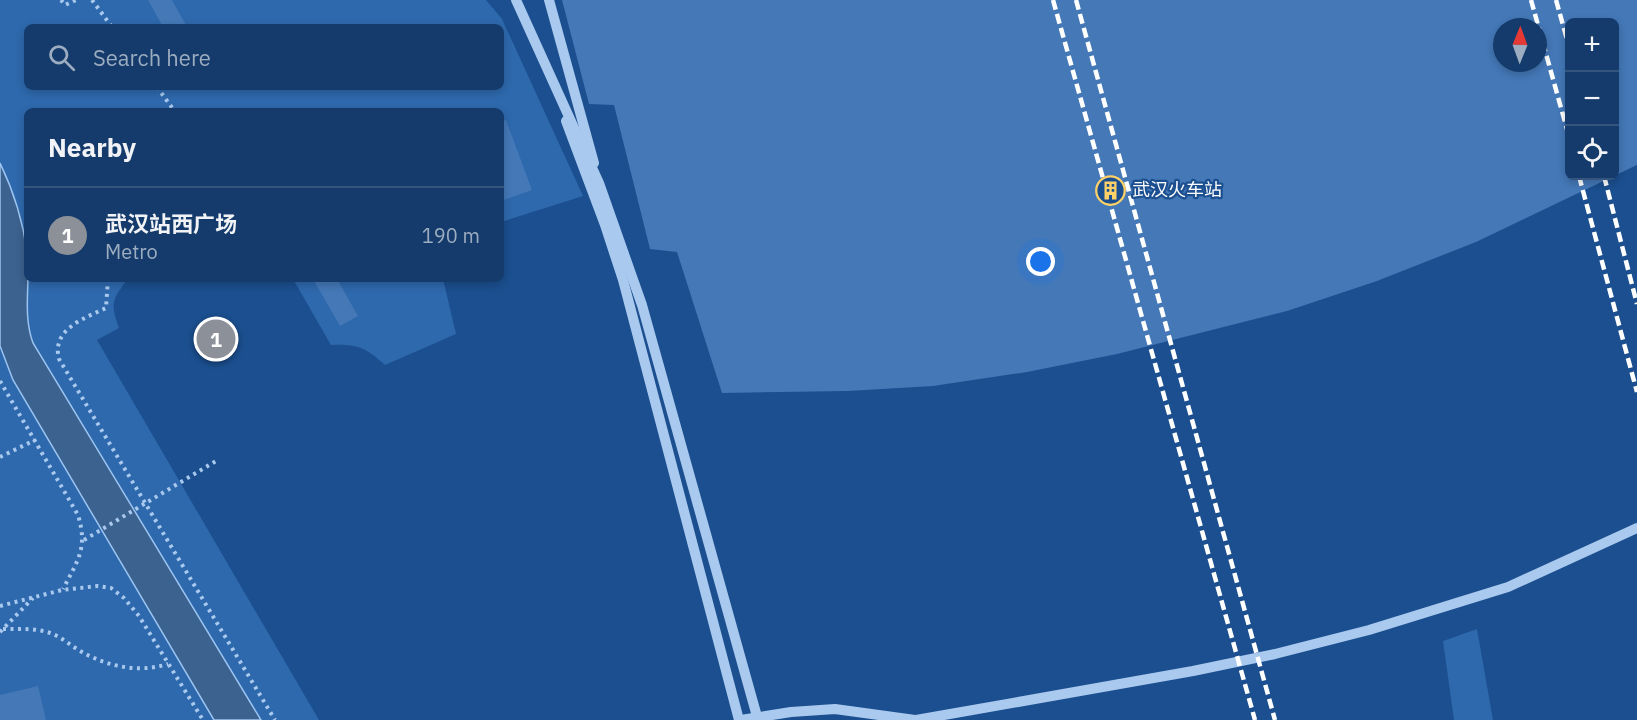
<!DOCTYPE html>
<meta charset="utf-8">
<style>
body{margin:0;font-family:"IBM Plex Sans","Noto Sans SC",sans-serif;background:#1d4271;color:#f1f3f6}
.controls{position:absolute;right:18px;top:18px;display:grid;overflow:hidden;border-radius:9px;box-shadow:0 3px 9px #0003}
.controls button{width:54px;height:54px;display:grid;place-items:center;padding:0;border:0;border-bottom:2px solid #33557e;background:#143b6b;color:#f1f3f6;font:30px sans-serif}
.compass{position:absolute;left:1493px;top:18px;width:54px;height:54px;border-radius:50%;background:#143b6b;box-shadow:0 3px 9px #0003;rotate:1deg}
.you{position:absolute;left:1041px;top:262px;width:21px;height:21px;margin:-15px;border:4px solid #fff;border-radius:50%;background:#1a73e8;box-shadow:0 0 0 9px #1a73e833}
.badge{display:grid;place-items:center;width:39px;height:39px;border-radius:50%;background:#8c9099;color:#fff;font-size:20px;font-weight:700}
.pin{position:absolute;translate:-50% -50%;border:3px solid #fff;box-shadow:0 2px 6px #0006}
.list{margin:0;padding:0;list-style:none}
h2{display:flex;justify-content:space-between;align-items:center;height:78px;margin:0;padding:0 24px;font-size:26px}
h2 small{font-size:20px;font-weight:400;color:#9dadc1}
.list li{display:grid;grid-template-columns:39px 1fr auto;gap:18px;align-items:center;box-sizing:border-box;height:96px;padding:0 24px;border-top:2px solid #33557e}
.list b{display:block;font-size:22px;white-space:nowrap}
.list p{margin:0;font-size:20px;white-space:nowrap;color:#9dadc1}
.list em{font-size:20px;font-style:normal;color:#9dadc1}
.icon{flex:none;width:33px;height:33px;fill:none;stroke:currentColor;stroke-width:2;stroke-linecap:round;stroke-linejoin:round}
.map{position:relative;flex:none;width:1637px;height:720px;overflow:hidden}
.search{position:absolute;background:#143b6b;box-shadow:0 3px 9px #0003;left:24px;top:24px;width:480px;height:66px;display:flex;align-items:center;gap:15px;box-sizing:border-box;padding:0 21px;border-radius:9px;color:#9dadc1;font-size:22px}
.panel{position:absolute;background:#143b6b;box-shadow:0 3px 9px #0003;left:24px;top:108px;width:480px;height:174px;border-radius:9px}
.map>svg:first-child{display:block}
</style>
<div class="map">
<svg width="1637" height="720" viewBox="0 0 1637 720">
<rect width="100%" height="100%" fill="#1b4f8f"/>
<g fill="#2e69ad" fill-rule="evenodd">
<path d="M0 0H486L502 19 583 196 501 222V111H27V279H128C112 299 110 303 119 328L97 340 319 720H0ZM27 27H501V87H27Z"/>
<path d="M293 279H443L456 334 385 365C365 347 357 344 331 345Z"/>
<polygon points="1477,629 1493,720 1454,720 1443,641"/>
</g>
<path fill="#3c6290" stroke="#9cc4f0" stroke-width="1.5" d="M0 163C13 190 23 222 27 252 31 282 22 313 33 343L261 720H214L13 380 0 346Z"/>
<g fill="#4478b7" fill-rule="evenodd">
<polygon points="148,0 172,0 187,27 163,27"/>
<path d="M562 0H1637V165L1476 242 1377 281 1287 311 1117 354 1027 372 933 386 848 391 722 393 677 252 650 249 614 105 589 104ZM1570 22H1614V176H1570ZM1502 27H1538V63H1502Z"/>
<polygon points="506,120 532,190 501,201 501,122"/>
<polygon points="313,279 337,279 358,316 340,326"/>
<polygon points="38,686 46,720 0,720 0,695"/>
</g>
<g fill="none" stroke-linecap="round" stroke-linejoin="round">
<g stroke="#a9c9ee" stroke-width="4" stroke-dasharray="3 4.5" stroke-linecap="butt">
<polyline points="61,0 65,5 76,0"/>
<polyline points="92,0 112,27"/>
<polyline points="157,87 173,109 172,111"/>
<path d="M108 279 106 308C85 318 51 329 59 359L275 720"/>
<path d="M0 381 78 515C88 548 78 560 63 589"/>
<polyline points="0,457 35,440"/>
<polyline points="84,540 216,461"/>
<polyline points="0,606 62,590 98,586 111,588 124,598 139,616 203,720"/>
<path d="M3 629C19 629 36 628 50 633 62 637 71 646 82 652 109 667 139 673 168 664"/>
<polyline points="0,632 33,598"/>
</g>
<g stroke="#a9c9ee" stroke-width="10">
<polyline points="549,0 594,163"/>
<polyline points="566,121 605,225 623,280 739,720"/>
<polyline points="741,720 791,712 835,709 915,720"/>
<polyline points="916,720 1193,671 1275,654 1369,630 1508,587 1637,528"/>
</g>
<g stroke="#fff" stroke-width="4.5" stroke-dasharray="10 4.5" stroke-linecap="butt">
<polyline points="1053,0 1255,720"/>
<polyline points="1076,0 1275,720"/>
<polyline points="1531,0 1570,140"/>
<polyline points="1556,0 1570,50"/>
<polyline points="1579,176 1637,392"/>
<polyline points="1604,176 1637,304"/>
</g>
<polyline stroke="#a9c9ee" stroke-width="10" points="516,0 599,183 642,305 758,720"/>
</g>
<defs>
<symbol id="building-ring" viewBox="-11 -11 22 22"><circle r="9.5" fill="#1b4f8f" stroke="#ffd166" stroke-width="1.5"/><path d="M-4-6H4V6H1V3H-1V6H-4ZM-2.5-4.3h1.7v1.8h-1.7ZM.8-4.3h1.7v1.8H.8ZM-2.5-1h1.7V.8h-1.7ZM.8-1h1.7V.8H.8Z" fill="#ffd166"/></symbol>
</defs>
<g fill-rule="evenodd">
<use href="#building-ring" x="1094" y="174" width="33" height="33"/>
</g>
<g text-anchor="middle" stroke-width="4.5" stroke-linejoin="round" paint-order="stroke">
<g font-size="18" fill="#fff" stroke="#1b4f8f" text-anchor="start">
<text x="1132" y="196">武汉火车站</text>
</g>
</g>
</svg>
<div class="controls">
<button>+</button>
<button>−</button>
<button><svg class="icon" aria-label="locate" viewBox="0 0 24 24"><circle cx="12" cy="12" r="6"/><path d="M12 2v4M12 18v4M2 12h4M18 12h4"/></svg></button>
</div>
<svg class="compass" viewBox="-18 -18 36 36"><path d="M0-13l5 13h-10z" fill="#e53935"/><path d="M0 13l5-13h-10z" fill="#9dadc1"/></svg>
<div class="you"></div>
<div class="pin badge" style="left:216px;top:339px">1</div>
<div class="search"><svg class="icon" aria-label="search" viewBox="0 0 24 24"><circle cx="10" cy="10" r="6"/><path d="M15 15l6 6"/></svg>Search here</div>
<section class="panel">
<h2>Nearby<small></small></h2>
<ul class="list">
<li><span class="badge">1</span><div><b>武汉站西广场</b><p>Metro</p></div><em>190 m</em></li>
</ul>
</section>
</div>
